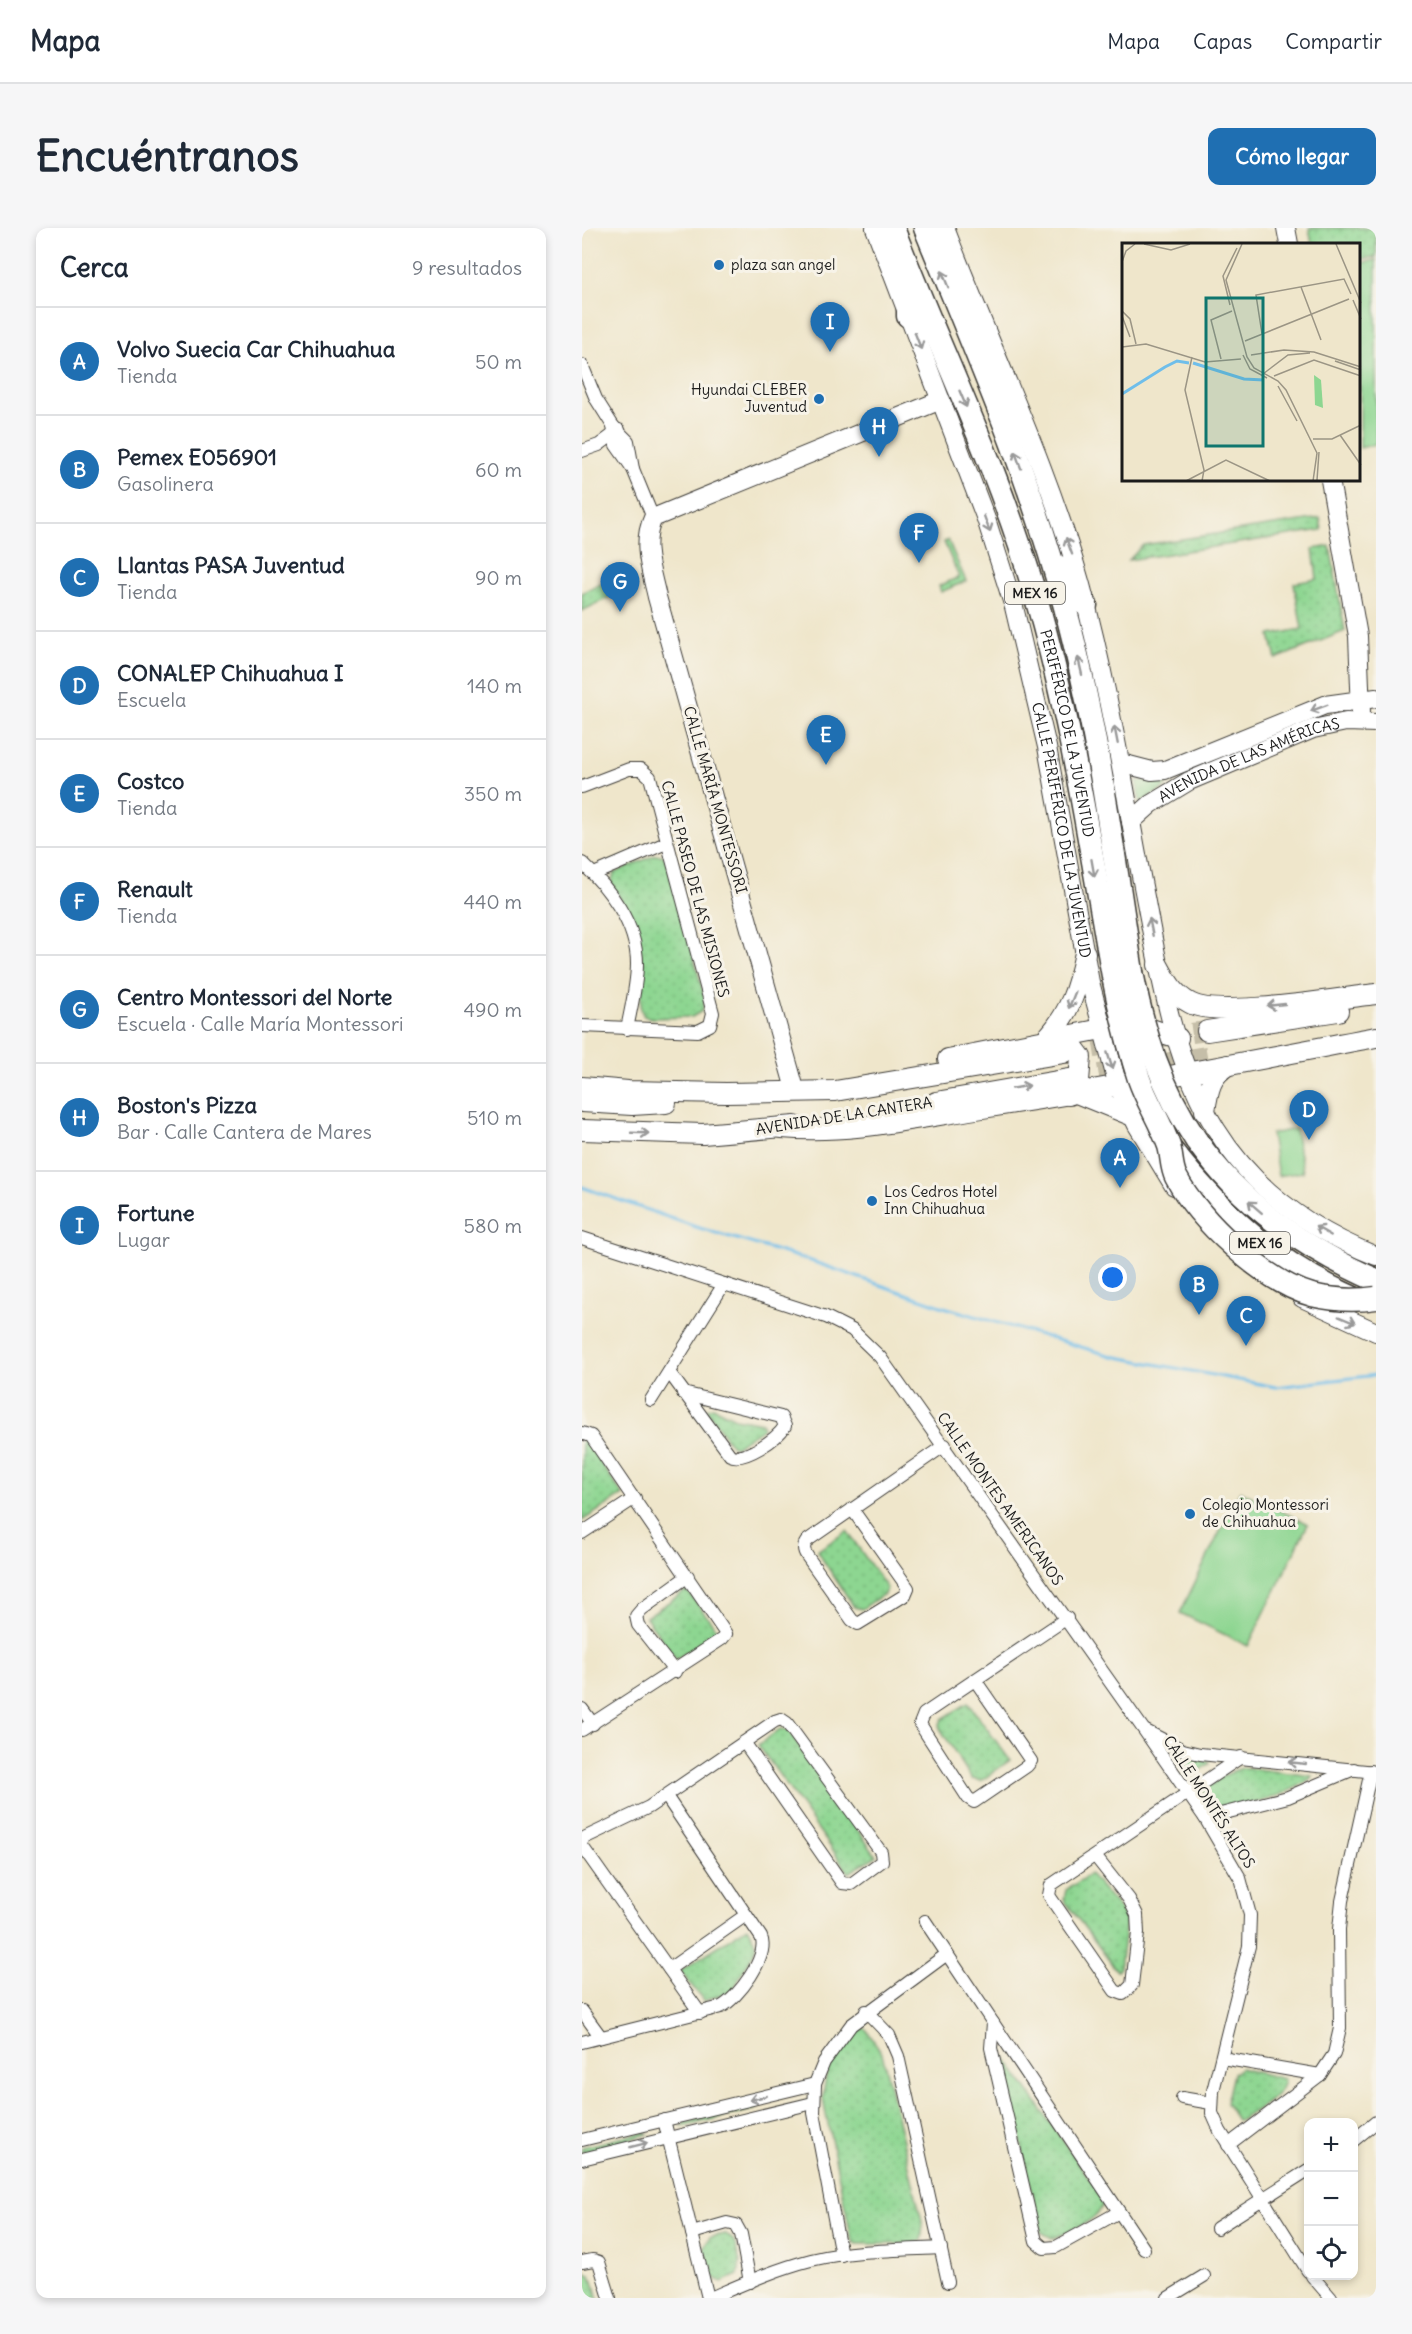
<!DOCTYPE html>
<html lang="es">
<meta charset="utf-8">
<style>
body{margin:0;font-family:Delius,sans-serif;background:#f6f6f7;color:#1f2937}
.controls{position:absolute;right:18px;bottom:18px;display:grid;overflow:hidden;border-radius:12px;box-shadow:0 3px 9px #0003}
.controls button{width:54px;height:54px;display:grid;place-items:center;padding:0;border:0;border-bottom:2px solid #e0e1e3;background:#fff;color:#1f2937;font:30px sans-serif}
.you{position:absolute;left:531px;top:1050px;width:21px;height:21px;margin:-15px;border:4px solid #fff;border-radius:50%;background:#1a73e8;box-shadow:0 0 0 9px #1a73e833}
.badge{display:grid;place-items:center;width:39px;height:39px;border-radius:50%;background:#1f6fb2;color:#fff;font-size:20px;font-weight:700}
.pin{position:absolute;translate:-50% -50px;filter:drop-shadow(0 2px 3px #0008)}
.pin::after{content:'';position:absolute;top:32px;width:21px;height:18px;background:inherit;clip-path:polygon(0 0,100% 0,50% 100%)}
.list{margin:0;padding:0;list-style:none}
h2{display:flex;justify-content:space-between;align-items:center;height:78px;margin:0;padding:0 24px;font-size:26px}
h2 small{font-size:20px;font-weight:400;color:#747a83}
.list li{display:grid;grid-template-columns:39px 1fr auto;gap:18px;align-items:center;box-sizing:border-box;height:108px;padding:0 24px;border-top:2px solid #e0e1e3}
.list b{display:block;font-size:22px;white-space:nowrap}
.list p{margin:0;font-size:20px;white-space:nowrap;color:#747a83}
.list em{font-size:20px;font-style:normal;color:#747a83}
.icon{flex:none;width:33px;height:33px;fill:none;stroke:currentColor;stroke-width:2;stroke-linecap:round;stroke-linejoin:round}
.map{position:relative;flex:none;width:794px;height:2070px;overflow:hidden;border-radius:12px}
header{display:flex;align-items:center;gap:36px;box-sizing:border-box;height:84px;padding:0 30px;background:#fff;border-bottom:2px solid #e0e1e3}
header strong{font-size:28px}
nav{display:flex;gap:33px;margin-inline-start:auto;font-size:21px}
.intro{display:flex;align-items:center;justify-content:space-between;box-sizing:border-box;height:144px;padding:0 36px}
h1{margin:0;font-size:42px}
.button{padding:15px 27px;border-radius:12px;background:#1f6fb2;color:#fff;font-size:21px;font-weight:700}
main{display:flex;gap:36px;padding:0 36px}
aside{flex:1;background:#fff;border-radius:12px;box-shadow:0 3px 9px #0003}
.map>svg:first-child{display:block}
</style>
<header>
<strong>Mapa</strong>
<nav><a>Mapa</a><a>Capas</a><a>Compartir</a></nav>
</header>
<div class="intro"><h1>Encuéntranos</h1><a class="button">Cómo llegar</a></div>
<main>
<aside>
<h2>Cerca<small>9 resultados</small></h2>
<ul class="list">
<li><span class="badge">A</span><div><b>Volvo Suecia Car Chihuahua</b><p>Tienda</p></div><em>50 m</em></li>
<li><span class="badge">B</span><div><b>Pemex E056901</b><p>Gasolinera</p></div><em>60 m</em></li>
<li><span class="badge">C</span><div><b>Llantas PASA Juventud</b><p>Tienda</p></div><em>90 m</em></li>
<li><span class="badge">D</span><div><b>CONALEP Chihuahua I</b><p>Escuela</p></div><em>140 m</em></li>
<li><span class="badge">E</span><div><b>Costco</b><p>Tienda</p></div><em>350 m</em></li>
<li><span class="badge">F</span><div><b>Renault</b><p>Tienda</p></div><em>440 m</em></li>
<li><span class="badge">G</span><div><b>Centro Montessori del Norte</b><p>Escuela · Calle María Montessori</p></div><em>490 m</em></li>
<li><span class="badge">H</span><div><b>Boston's Pizza</b><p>Bar · Calle Cantera de Mares</p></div><em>510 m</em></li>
<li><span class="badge">I</span><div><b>Fortune</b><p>Lugar</p></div><em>580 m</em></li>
</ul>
</aside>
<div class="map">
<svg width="794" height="2070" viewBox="0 0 794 2070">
<defs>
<pattern id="park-dots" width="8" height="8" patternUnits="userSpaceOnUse" patternTransform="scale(1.5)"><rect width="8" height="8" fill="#8dd691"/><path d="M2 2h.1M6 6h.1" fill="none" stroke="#79b77c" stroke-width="1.8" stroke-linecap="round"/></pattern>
</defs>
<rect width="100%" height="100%" fill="#f7f3e8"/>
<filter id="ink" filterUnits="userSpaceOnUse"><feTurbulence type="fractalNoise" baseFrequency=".0167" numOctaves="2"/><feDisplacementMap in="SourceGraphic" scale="12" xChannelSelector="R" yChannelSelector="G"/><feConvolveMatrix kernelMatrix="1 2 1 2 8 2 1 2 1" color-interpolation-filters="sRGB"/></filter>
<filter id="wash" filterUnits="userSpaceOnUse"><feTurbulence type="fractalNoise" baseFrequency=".008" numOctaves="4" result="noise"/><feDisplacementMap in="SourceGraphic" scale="24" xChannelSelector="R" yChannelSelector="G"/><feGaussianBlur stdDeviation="1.35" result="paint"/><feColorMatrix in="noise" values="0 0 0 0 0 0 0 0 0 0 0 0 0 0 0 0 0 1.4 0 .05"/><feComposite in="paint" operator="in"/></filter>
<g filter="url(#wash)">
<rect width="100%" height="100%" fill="#efe6cb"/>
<g fill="url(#park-dots)" stroke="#547956" stroke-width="1.5">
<polygon points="727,0 794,0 794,29 778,31 778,16 730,16"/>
<polygon points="738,290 740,302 547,332 561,317"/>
<polygon points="366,312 384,353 359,364 357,358 377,349 362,314"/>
<polygon points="748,318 763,403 694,431 688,407 720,401 712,355 735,351 731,321"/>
<polygon points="41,345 48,359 0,383 0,365"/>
<polygon points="575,551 582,552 585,558 558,575 554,553"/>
<path d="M73 627H80L85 632 123 771 120 783 110 789 69 790 62 788 59 782C61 726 62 704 29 656L32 645Z"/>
<polygon points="131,1179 153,1190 180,1195 181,1200 153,1219 149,1217 126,1184 126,1180"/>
<polygon points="2,1211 41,1267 0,1293 0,1213"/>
<polygon points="265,1303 305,1360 302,1366 280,1381 272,1379 235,1323"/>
<polygon points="105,1362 136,1403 94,1431 64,1389"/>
<polygon points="386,1475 428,1532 399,1553 390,1551 357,1499 360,1491"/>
<polygon points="198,1501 206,1502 294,1628 267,1645 176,1517"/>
<polygon points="592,1529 627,1533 628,1535 605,1551"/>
<path d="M660 1540H667L731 1548C718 1564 620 1601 622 1562L641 1548Z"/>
<polygon points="508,1646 542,1686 544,1693 538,1740 535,1743 482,1672 484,1662"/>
<polygon points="165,1699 175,1718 151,1762 122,1773 98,1743"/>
<path d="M275 1798 284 1801 300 1825 341 1997 339 2013 329 2016H274L270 2013 241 1872C243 1836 253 1825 275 1798Z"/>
<path d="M420 1829H423L522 1972C520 1991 487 2005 470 2010L459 2004Z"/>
<path d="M658 1840 702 1851C701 1869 673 1882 659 1892H655L644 1875 651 1846Z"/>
<polygon points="169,1877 177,1877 174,1881 100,1899 103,1894"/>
<polygon points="62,1904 66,1906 0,1925 0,1919"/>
<polygon points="144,2006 152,2013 158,2034 156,2047 140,2054 130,2048 122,2020 128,2009"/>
<polygon points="0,2043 9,2047 16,2070 0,2070"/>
</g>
<g fill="#8dd691" stroke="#547956" stroke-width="1.5">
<polygon points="794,32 794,216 778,220 778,35"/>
<polygon points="713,901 721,944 696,948 689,906"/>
<polygon points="658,1263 726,1296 666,1418 598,1385"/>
</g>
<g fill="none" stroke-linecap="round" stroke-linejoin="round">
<polyline stroke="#6fbeea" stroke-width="3" points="0,959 114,999 226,1032 362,1079 530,1128 694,1159 794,1147"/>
</g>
</g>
<g filter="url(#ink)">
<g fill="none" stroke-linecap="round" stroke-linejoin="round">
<g stroke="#c5bea8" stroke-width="20" stroke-dasharray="20 10" stroke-linecap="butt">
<polyline points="580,809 625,803"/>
<polyline points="482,825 542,815"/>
<polyline points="487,851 630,827"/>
</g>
<defs>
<g id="street">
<polyline points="0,137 14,171 31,198"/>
<polygon points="31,198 46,213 51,241 34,217"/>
<polyline points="0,223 17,217 37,202"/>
<polyline points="51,241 71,290"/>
<polyline points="0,559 47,541 59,541 68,549 131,785 128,797 116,803 0,798"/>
<path d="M0 635C27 660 55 696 55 736 55 757 49 780 45 801"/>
<polyline points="12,646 84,615"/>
<polyline points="0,1010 244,1089 270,1102 298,1129 562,1502 623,1590 658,1650 668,1687 667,1718 631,1863 630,1885 638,1903 726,2043"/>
<path d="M87 1144 148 1227C162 1234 195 1211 203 1198L199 1189 101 1165"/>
<polyline points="69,1172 142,1056"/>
<polyline points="0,1205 9,1208 144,1406 140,1411 0,1502"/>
<path d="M270 1281 326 1360 323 1367 276 1396 270 1392 225 1328C221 1322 221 1317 226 1312L363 1217"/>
<polyline points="0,1305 53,1270"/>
<polyline points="93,1444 56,1397 54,1388 60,1381 106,1348"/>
<polyline points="393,1452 449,1533 445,1538 392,1574 386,1570 338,1496 342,1486 485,1390"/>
<polyline points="0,1481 11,1496"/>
<polyline points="564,1503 601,1522 618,1526 794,1544"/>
<polyline points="623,1590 706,1569 772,1541"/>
<polyline points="0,1611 67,1579 193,1493 199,1491 205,1495 299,1624 300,1633 269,1656 260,1655 162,1514"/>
<polyline points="0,1618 118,1785"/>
<polyline points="513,1628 547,1671 555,1687 556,1705 550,1757 541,1766 533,1763 470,1672 467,1667 469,1657 659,1529"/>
<polyline points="343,1693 562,2021"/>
<polyline points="87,1741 164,1687"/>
<polyline points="0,1783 19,1809"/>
<polyline points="284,1783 307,1807 316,1828 366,2054"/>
<polyline points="411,1795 409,1820 454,2013 462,2020 474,2019 537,1984"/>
<path d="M0 1814 139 1779C155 1771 188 1728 179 1709L84 1568"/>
<polyline points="640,1830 738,1847"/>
<polyline points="600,1870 629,1875"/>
<polyline points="82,1892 126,2070"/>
<polyline points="0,1912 233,1856"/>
<polyline points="772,1912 794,1894"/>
<polyline points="646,1917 738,1847 752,1826 758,1800 757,1701 760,1673 789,1543"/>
<polyline points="0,1931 231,1875"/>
<polyline points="635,2000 726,1942"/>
<polyline points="110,2005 145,1995 154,1997 159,2006 168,2054"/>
<polyline points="259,2027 232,1885 233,1856 242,1834 269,1797 365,1726"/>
<polyline points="0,2034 11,2032 17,2034 28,2070"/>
<polyline points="730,2048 749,2070"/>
<path d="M128 2070C161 2056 194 2041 229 2032 271 2022 315 2022 359 2020"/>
<polyline points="586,2070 622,2048"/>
</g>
<g id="secondary">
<path id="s1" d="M293 0 404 291 432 379 465 519 508 754 536 858 555 897 592 958"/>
<path d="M363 0C408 119 465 235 499 357 527 460 543 565 563 669 578 747 591 833 634 901 671 961 729 1002 794 1028"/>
<polyline points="704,0 707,16"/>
<polyline points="748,252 776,408 779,484"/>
<polyline points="539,535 570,543 583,542 743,477 794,470"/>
<path id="s2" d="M549 594 569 576 607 553 731 501 764 494 794 495"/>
<path d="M211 854 75 369C69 342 59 316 71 290L359 172"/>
<polyline points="720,1070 794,1104"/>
</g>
<g id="primary">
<path d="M576 737C584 752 592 767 608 775 636 791 756 770 794 766"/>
<polyline points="625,803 756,783"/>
<polyline points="476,810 487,813 499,829 497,853 487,867"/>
<path d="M463 812C488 786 496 759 503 725"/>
<polyline points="366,831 520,801 569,801 596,810"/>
<polyline points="0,859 46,863 144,865 253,863 482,825"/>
<polyline points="497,866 551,888"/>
<polyline points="0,874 50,877 84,875"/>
<polyline points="354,874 487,851"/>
<path d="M623 883C626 863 628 848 646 837"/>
<path d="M200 900C265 906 330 891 394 881 528 861 661 834 794 809"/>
<polyline points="0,902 121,906 213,898"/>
</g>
<g id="highway">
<path id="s3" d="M311 0C357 121 416 238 452 363 489 488 508 620 531 748"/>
<path d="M343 0C394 125 448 248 483 379 515 498 531 622 550 744"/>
<polyline points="326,51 326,88"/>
<polyline points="478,339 504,377"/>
<path d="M614 912C660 978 722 1020 794 1052"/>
<path d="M587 919C640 987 694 1036 774 1071"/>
</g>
</defs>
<use href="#street" stroke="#3c3a36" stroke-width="14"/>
<use href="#secondary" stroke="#3c3a36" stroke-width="20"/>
<use href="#primary" stroke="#3c3a36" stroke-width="22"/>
<use href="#highway" stroke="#3c3a36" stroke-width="25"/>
<use href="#street" stroke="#fff" stroke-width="12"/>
<use href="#secondary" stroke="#fff" stroke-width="18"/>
<use href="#primary" stroke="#fff" stroke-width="20"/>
<use href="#highway" stroke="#fff" stroke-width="22"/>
<defs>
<g id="highway-bridge">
<path d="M550 744C562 806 579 860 614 912"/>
<path d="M531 748C538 783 546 817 557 851 565 874 579 895 587 918 590 928 589 939 594 949 616 992 683 1054 730 1067 751 1072 773 1073 794 1070"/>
</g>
</defs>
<use href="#highway-bridge" stroke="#3c3a36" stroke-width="25" stroke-linecap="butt"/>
<use href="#highway-bridge" stroke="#fff" stroke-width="22"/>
</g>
<defs><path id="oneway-shaft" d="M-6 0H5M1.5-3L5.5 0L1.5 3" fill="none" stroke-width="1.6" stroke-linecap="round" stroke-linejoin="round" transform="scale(1.5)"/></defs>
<g stroke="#999">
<use href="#oneway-shaft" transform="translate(363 51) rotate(-112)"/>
<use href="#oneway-shaft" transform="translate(336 113) rotate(69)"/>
<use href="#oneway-shaft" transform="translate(381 171) rotate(67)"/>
<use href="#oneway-shaft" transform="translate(436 232) rotate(-110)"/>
<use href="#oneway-shaft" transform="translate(405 296) rotate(70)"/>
<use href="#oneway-shaft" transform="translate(487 318) rotate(-110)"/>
<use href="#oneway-shaft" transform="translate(498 438) rotate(-103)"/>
<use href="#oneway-shaft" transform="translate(737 480) rotate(159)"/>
<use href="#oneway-shaft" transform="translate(534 507) rotate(-101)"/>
<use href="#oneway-shaft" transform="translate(511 640) rotate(80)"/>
<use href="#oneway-shaft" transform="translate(569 699) rotate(-101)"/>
<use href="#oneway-shaft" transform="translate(490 772) rotate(112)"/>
<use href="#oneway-shaft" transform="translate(694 777) rotate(174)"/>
<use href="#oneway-shaft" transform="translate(528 833) rotate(73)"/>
<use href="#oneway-shaft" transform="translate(439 859) rotate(-10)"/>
<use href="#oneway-shaft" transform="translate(58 905) rotate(2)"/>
<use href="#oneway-shaft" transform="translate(673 979) rotate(-139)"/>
<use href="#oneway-shaft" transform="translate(741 1003) rotate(-150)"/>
<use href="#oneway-shaft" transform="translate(765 1092) rotate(23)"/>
<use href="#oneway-shaft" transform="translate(715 1535) rotate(-174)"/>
<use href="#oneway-shaft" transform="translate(176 1870) rotate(166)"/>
<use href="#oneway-shaft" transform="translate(57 1917) rotate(-14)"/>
</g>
</g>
<g fill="#1f6fb2" stroke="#f7f3e8" stroke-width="2">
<circle cx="137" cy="37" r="6"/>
<circle cx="237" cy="171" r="6"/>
<circle cx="290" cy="973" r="6"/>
<circle cx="608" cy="1286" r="6"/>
</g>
<g text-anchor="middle" stroke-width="6" stroke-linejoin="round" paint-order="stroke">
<g fill="#f7f3e8" stroke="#5e5c59" stroke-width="1.5">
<rect x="423" y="354" width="60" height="22" rx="4.5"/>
<rect x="648" y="1004" width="60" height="22" rx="4.5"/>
</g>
<g font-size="14" font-weight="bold" fill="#1c1c1c">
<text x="453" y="370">MEX 16</text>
<text x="678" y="1020">MEX 16</text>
</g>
<g font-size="15" fill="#1c1c1c" stroke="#f7f3e8" text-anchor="start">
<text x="149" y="42">plaza san angel</text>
<text x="225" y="167" text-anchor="end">Hyundai CLEBER<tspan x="225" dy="17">Juventud</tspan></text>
<text x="302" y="969">Los Cedros Hotel<tspan x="302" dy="17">Inn Chihuahua</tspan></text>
<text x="620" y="1282">Colegio Montessori<tspan x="620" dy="17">de Chihuahua</tspan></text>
</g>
<g font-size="15" fill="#1c1c1c" stroke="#f7f3e8">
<text dy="5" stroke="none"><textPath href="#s3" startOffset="536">PERIFÉRICO DE LA JUVENTUD</textPath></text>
<text dy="5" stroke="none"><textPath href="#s2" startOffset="135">AVENIDA DE LAS AMÉRICAS</textPath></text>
<text transform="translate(133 572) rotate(74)" y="5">CALLE MARÍA MONTESSORI</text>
<text dy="5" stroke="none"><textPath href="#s1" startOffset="632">CALLE PERIFÉRICO DE LA JUVENTUD</textPath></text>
<text transform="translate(113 661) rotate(75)" y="5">CALLE PASEO DE LAS MISIONES</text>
<text transform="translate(262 888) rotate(-9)" y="5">AVENIDA DE LA CANTERA</text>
<text transform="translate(418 1271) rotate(55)" y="5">CALLE MONTES AMERICANOS</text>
<text transform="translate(627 1574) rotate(57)" y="5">CALLE MONTÉS ALTOS</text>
</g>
</g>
<g transform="translate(540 15)">
<rect width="238" height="238" fill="#efe6cb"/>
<path d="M192 132 199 137 201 165 193 162Z" fill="#8dd691"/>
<path fill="none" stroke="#6fbeea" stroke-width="3" d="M71 120 122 136 142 137M0 151 43 124 55 118 67 120"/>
<path fill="none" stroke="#9b9585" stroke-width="1.5" d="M22 1 49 7 68 1M120 1 104 37 125 114 132 125 156 138 164 147 195 210 191 238M214 1 239 60M0 19 4 8 13 1M179 44 199 97M231 57 239 76M108 62 101 33 115 5M0 68 8 76 14 101M0 73 8 94M140 91 134 52 222 36 229 51M123 98 227 56M0 104 24 101 83 119 119 116M121 112 128 126 145 135M129 112 162 107 192 109 239 124M70 114 63 147 82 227 80 238M99 116 89 77 110 68M213 118 239 127M141 131 166 112 188 110M152 133 192 117 239 133M156 143 175 178M218 192 239 222M191 196H210L239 182M195 237 197 209M64 238 104 217 148 238"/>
<path fill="#0f766e" fill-opacity="0.15" stroke="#0f766e" stroke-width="3" d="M84 55H141V203H84Z"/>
<rect width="238" height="238" fill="none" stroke="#1c1c1c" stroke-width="3"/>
</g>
</svg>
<div class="controls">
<button>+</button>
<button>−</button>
<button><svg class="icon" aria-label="locate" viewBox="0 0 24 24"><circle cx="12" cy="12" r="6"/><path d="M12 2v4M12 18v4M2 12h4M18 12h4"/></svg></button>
</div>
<div class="you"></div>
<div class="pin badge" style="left:538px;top:960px">A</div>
<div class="pin badge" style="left:617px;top:1087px">B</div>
<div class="pin badge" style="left:664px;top:1118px">C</div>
<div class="pin badge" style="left:727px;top:912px">D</div>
<div class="pin badge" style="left:244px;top:537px">E</div>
<div class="pin badge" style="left:337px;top:335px">F</div>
<div class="pin badge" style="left:38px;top:384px">G</div>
<div class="pin badge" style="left:297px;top:229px">H</div>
<div class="pin badge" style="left:248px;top:124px">I</div>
</div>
</main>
